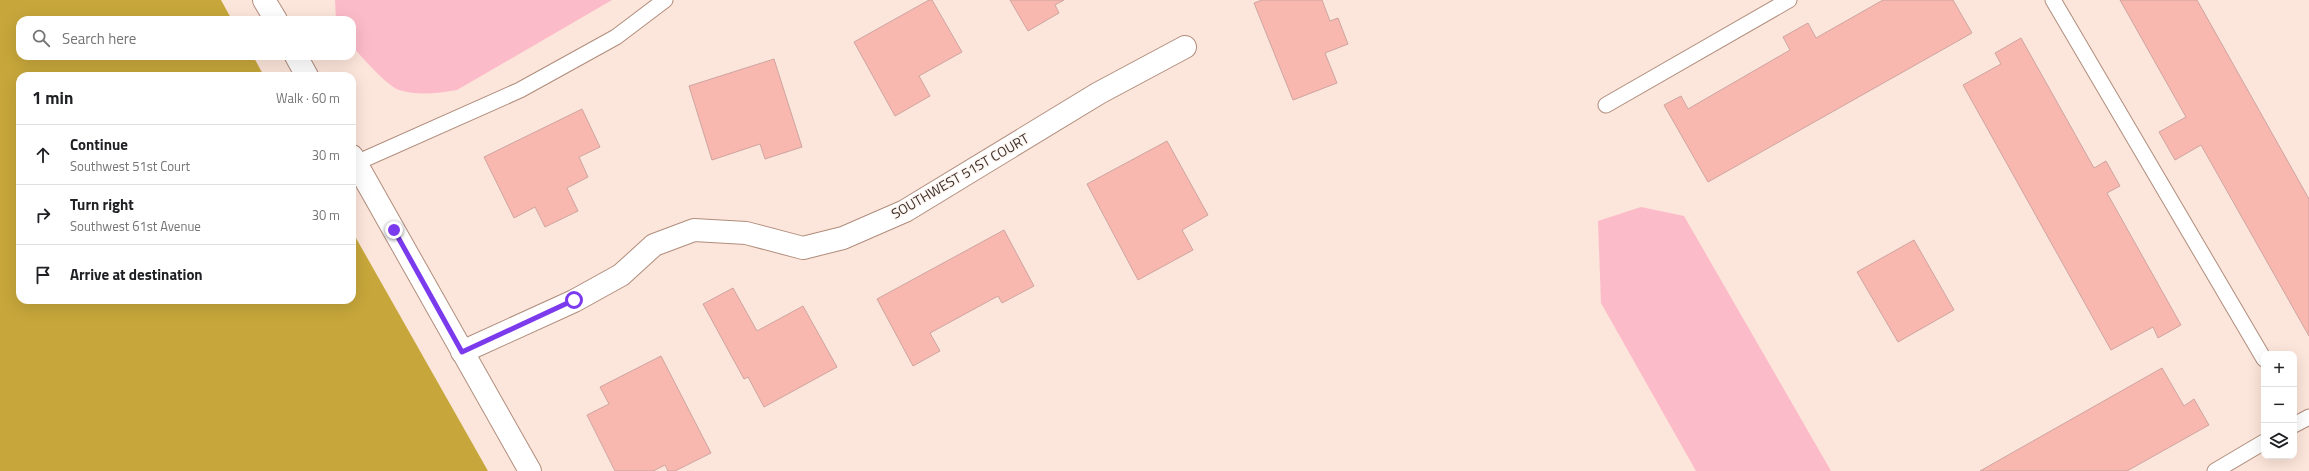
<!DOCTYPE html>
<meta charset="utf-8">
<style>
body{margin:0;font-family:"Titillium Web",sans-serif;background:#f2f2f2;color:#202124}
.controls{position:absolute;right:12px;bottom:12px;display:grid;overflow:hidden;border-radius:8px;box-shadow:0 4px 16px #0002}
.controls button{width:36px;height:36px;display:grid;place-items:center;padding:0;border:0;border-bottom:1px solid #e0e0e0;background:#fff;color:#202124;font:20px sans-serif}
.stop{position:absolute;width:12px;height:12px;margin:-9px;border:3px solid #7c3aed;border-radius:50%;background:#fff}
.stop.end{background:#7c3aed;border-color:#fff;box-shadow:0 1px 4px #0008}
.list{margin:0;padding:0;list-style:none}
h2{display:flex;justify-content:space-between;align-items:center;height:52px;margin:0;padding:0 16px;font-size:17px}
h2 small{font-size:13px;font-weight:400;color:#757577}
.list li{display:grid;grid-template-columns:26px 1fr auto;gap:12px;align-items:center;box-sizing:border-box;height:60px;padding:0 16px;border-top:1px solid #e0e0e0}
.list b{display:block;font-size:15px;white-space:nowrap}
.list p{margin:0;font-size:13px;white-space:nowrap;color:#757577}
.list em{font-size:13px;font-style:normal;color:#757577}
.icon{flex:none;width:22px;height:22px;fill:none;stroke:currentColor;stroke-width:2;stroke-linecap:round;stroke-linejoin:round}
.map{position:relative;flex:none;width:2309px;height:471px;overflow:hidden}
.search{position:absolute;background:#fff;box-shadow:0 4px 16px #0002;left:16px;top:16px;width:340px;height:44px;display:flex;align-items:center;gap:10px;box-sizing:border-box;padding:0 14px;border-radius:12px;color:#757577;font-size:15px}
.panel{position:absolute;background:#fff;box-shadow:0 4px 16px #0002;left:16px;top:72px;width:340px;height:232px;border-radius:12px}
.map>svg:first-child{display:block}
</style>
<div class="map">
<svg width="2309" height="471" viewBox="0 0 2309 471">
<rect width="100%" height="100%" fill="#fce5da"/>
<polygon fill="#c7a73b" points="0,0 221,0 232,20 20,20 20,56 253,56 264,76 20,76 20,300 352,300 352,231 488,471 0,471"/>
<g fill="#fcbbc9">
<path d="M335 0H612L457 90C439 93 418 96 399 90 387 86 361 56 352 46V20H336Z"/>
<polygon points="1641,207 1684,216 1831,471 1696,471 1601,303 1598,221"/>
</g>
<g fill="#f8b7af" stroke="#cea5a0">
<polygon points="929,0 932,0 962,52 919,76 930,96 895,116 854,42"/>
<polygon points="1010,0 1064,0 1055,5 1059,13 1028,31"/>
<polygon points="1262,0 1322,0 1330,21 1338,18 1348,44 1325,53 1337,83 1293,100 1254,3"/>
<polygon points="1883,0 1953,0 1972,33 1708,182 1664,105 1681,96 1688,109 1790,50 1783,37 1808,23 1816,38"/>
<polygon points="2120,0 2197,0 2309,199 2309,336 2201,145 2175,160 2159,132 2186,117"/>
<polygon points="2021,38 2094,168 2106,161 2120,186 2107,193 2181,325 2158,338 2153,327 2111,350 1963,85 2001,64 1995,53"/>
<polygon points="774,59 802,147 765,159 760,144 712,160 689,86"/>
<polygon points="582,109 600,147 579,157 588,177 567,188 578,211 545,227 535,207 514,218 484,157"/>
<polygon points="1167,141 1208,215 1182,230 1193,250 1138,280 1087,184"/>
<polygon points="1004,230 1034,286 1002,303 998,296 930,333 940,351 913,366 877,299"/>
<polygon points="1914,240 1954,310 1898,342 1857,272"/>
<polygon points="733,288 757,331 803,306 837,367 764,407 748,377 744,379 703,304"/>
<polygon points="661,356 711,453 675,471 668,471 665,465 653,471 615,471 587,415 609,404 600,387"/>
<polygon points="2162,368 2184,406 2194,399 2209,425 2127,471 1980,471"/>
</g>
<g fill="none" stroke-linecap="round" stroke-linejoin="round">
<defs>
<g id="lane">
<polyline points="2053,0 2264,359"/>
<polyline points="1606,105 1789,0"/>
<polyline points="356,163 520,90 616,37 665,0"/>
<polyline points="2294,425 2309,417"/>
<polyline points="2215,471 2264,442"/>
</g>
<polyline id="street" points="462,352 574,301 621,275 654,245 694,230 746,233 803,248 843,238 905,211 1099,93 1185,47"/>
<g id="secondary">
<polyline points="264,0 276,20"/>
<polyline points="296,56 307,76"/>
<polyline points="352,156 530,471"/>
</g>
</defs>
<use href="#lane" stroke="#b08d7c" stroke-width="17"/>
<use href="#street" stroke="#b08d7c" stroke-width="24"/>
<use href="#secondary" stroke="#b08d7c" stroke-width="24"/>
<use href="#lane" stroke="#fff" stroke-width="15"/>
<use href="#street" stroke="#fff" stroke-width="22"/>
<use href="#secondary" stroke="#fff" stroke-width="22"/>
</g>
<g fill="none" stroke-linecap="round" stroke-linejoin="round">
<polyline stroke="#7c3aed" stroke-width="5" points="394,230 462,352 574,300"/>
</g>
<g text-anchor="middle" stroke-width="3" stroke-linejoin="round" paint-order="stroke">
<g font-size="14" fill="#3d2f28" stroke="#fef6f2">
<text transform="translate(960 176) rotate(-30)" y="5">SOUTHWEST 51ST COURT</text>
</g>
</g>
</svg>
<div class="controls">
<button>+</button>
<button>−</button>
<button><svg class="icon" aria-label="layers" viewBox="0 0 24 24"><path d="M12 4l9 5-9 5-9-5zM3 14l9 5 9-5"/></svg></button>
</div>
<div class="stop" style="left:574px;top:300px"></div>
<div class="stop end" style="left:394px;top:230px"></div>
<div class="search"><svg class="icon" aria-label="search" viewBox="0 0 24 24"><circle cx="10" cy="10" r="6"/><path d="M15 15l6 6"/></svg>Search here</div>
<section class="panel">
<h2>1 min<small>Walk · 60 m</small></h2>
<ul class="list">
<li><svg class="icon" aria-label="ahead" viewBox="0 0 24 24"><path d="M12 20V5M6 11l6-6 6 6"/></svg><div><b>Continue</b><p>Southwest 51st Court</p></div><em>30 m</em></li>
<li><svg class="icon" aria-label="right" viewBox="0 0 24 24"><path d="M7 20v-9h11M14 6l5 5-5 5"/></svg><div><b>Turn right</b><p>Southwest 61st Avenue</p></div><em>30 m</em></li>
<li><svg class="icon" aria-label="arrive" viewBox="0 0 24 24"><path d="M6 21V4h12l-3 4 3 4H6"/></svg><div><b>Arrive at destination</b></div></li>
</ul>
</section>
</div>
